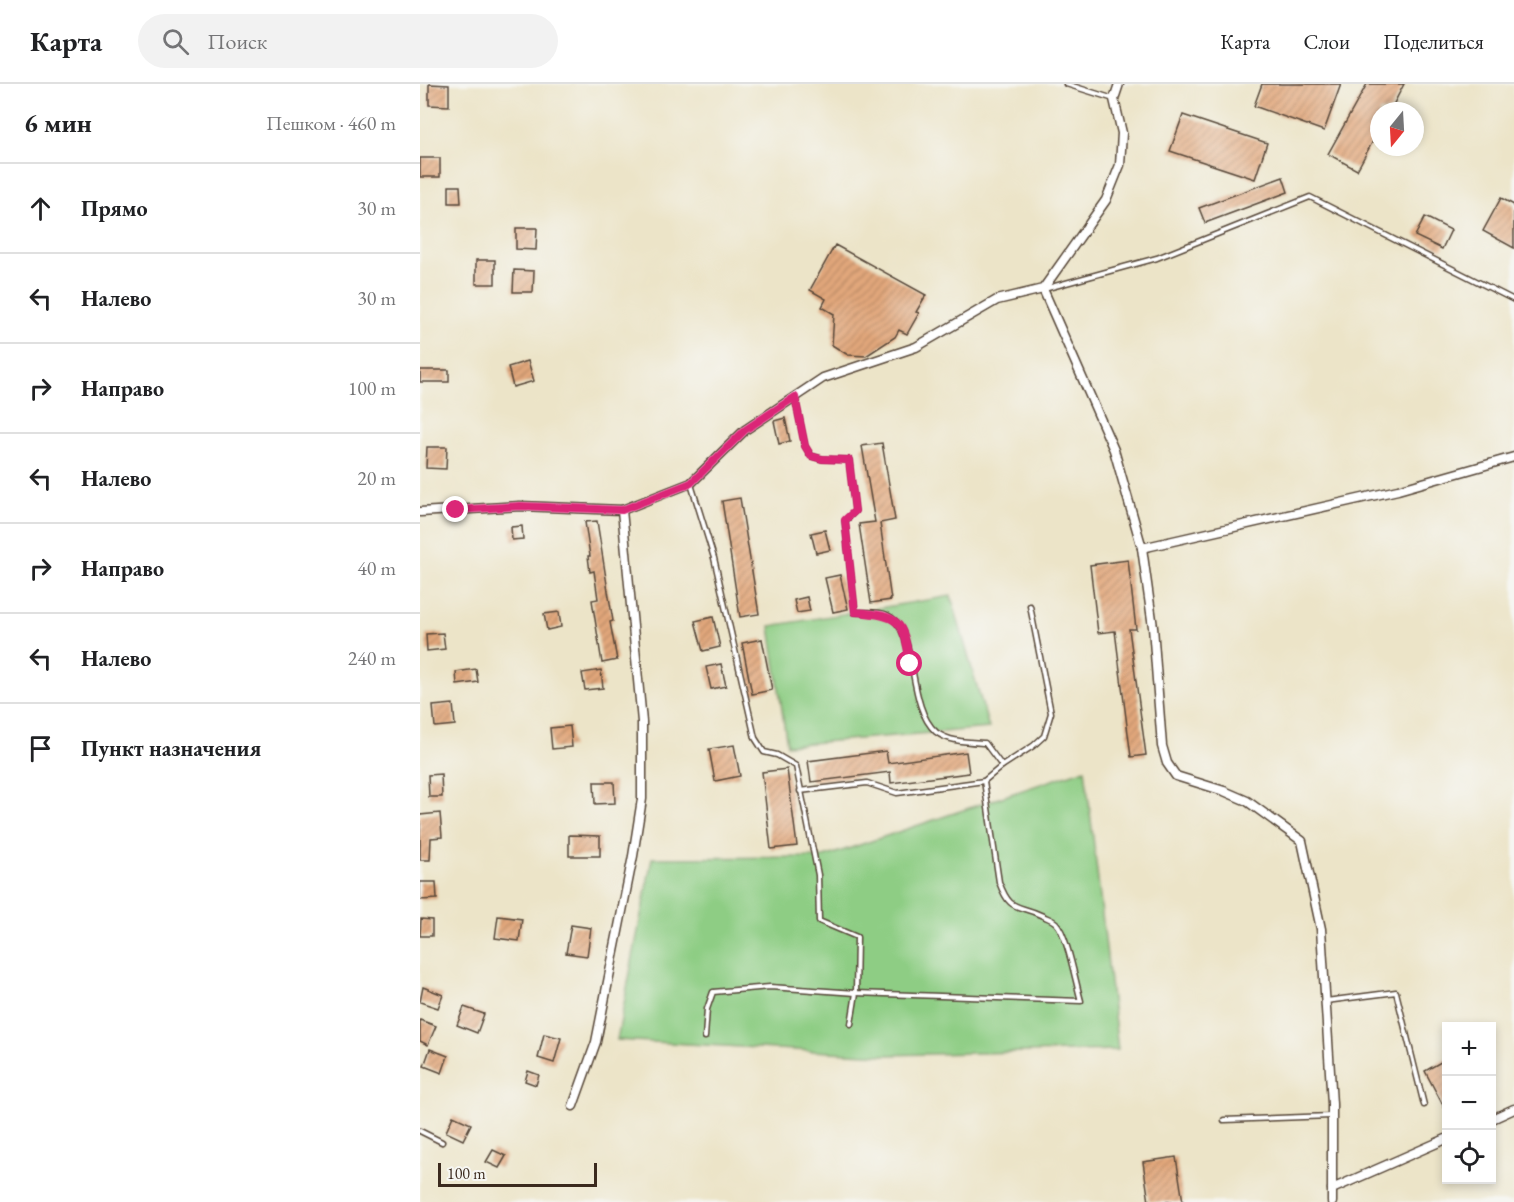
<!DOCTYPE html>
<html lang="ru">
<meta charset="utf-8">
<style>
body{margin:0;font-family:"EB Garamond",serif;background:#f2f2f2;color:#202124}
.controls{position:absolute;right:18px;bottom:18px;display:grid;overflow:hidden;border-radius:0px;box-shadow:0 3px 9px #0003}
.controls button{width:54px;height:54px;display:grid;place-items:center;padding:0;border:0;border-bottom:2px solid #e0e0e0;background:#fff;color:#202124;font:30px sans-serif}
.compass{position:absolute;left:950px;top:18px;width:54px;height:54px;border-radius:50%;background:#fff;box-shadow:0 3px 9px #0003;rotate:198deg}
.scale{position:absolute;left:18px;bottom:15px;width:159px;box-sizing:border-box;padding-left:6px;border:3px solid #3b2a1e;border-top:0;font-size:16px;line-height:21px;white-space:nowrap;color:#3b2a1e;-webkit-text-stroke:4px #f6f6f2;paint-order:stroke}
.stop{position:absolute;width:18px;height:18px;margin:-14px;border:4px solid #db2777;border-radius:50%;background:#fff}
.stop.end{background:#db2777;border-color:#fff;box-shadow:0 2px 6px #0008}
.list{margin:0;padding:0;list-style:none}
h2{display:flex;justify-content:space-between;align-items:center;height:78px;margin:0;padding:0 24px;font-size:26px}
h2 small{font-size:20px;font-weight:400;color:#757577}
.list li{display:grid;grid-template-columns:39px 1fr auto;gap:18px;align-items:center;box-sizing:border-box;height:90px;padding:0 24px;border-top:2px solid #e0e0e0}
.list b{display:block;font-size:22px;white-space:nowrap}
.list em{font-size:20px;font-style:normal;color:#757577}
.icon{flex:none;width:33px;height:33px;fill:none;stroke:currentColor;stroke-width:2;stroke-linecap:round;stroke-linejoin:round}
.map{position:relative;flex:none;width:1094px;height:1118px;overflow:hidden}
header{display:flex;align-items:center;gap:36px;box-sizing:border-box;height:84px;padding:0 30px;background:#fff;border-bottom:2px solid #e0e0e0}
header strong{font-size:28px}
nav{display:flex;gap:33px;margin-inline-start:auto;font-size:21px}
.search{width:420px;height:54px;background:#f2f2f2;display:flex;align-items:center;gap:15px;box-sizing:border-box;padding:0 21px;border-radius:33px;color:#757577;font-size:22px}
main{display:flex}
aside{flex:1;background:#fff}
.map>svg:first-child{display:block}
</style>
<header>
<strong>Карта</strong>
<div class="search"><svg class="icon" aria-label="search" viewBox="0 0 24 24"><circle cx="10" cy="10" r="6"/><path d="M15 15l6 6"/></svg>Поиск</div>
<nav><a>Карта</a><a>Слои</a><a>Поделиться</a></nav>
</header>
<main>
<aside>
<h2>6 мин<small>Пешком · 460 m</small></h2>
<ul class="list">
<li><svg class="icon" aria-label="ahead" viewBox="0 0 24 24"><path d="M12 20V5M6 11l6-6 6 6"/></svg><div><b>Прямо</b></div><em>30 m</em></li>
<li><svg class="icon" aria-label="left" viewBox="0 0 24 24"><path d="M17 20v-9H6M10 6l-5 5 5 5"/></svg><div><b>Налево</b></div><em>30 m</em></li>
<li><svg class="icon" aria-label="right" viewBox="0 0 24 24"><path d="M7 20v-9h11M14 6l5 5-5 5"/></svg><div><b>Направо</b></div><em>100 m</em></li>
<li><svg class="icon" aria-label="left" viewBox="0 0 24 24"><path d="M17 20v-9H6M10 6l-5 5 5 5"/></svg><div><b>Налево</b></div><em>20 m</em></li>
<li><svg class="icon" aria-label="right" viewBox="0 0 24 24"><path d="M7 20v-9h11M14 6l5 5-5 5"/></svg><div><b>Направо</b></div><em>40 m</em></li>
<li><svg class="icon" aria-label="left" viewBox="0 0 24 24"><path d="M17 20v-9H6M10 6l-5 5 5 5"/></svg><div><b>Налево</b></div><em>240 m</em></li>
<li><svg class="icon" aria-label="arrive" viewBox="0 0 24 24"><path d="M6 21V4h12l-3 4 3 4H6"/></svg><div><b>Пункт назначения</b></div></li>
</ul>
</aside>
<div class="map">
<svg width="1094" height="1118" viewBox="0 0 1094 1118">
<defs>
<pattern id="building-hatch" width="6" height="6" patternUnits="userSpaceOnUse" patternTransform="scale(1.5)"><rect width="6" height="6" fill="#e2a77b"/><path d="M-1 1l2-2M0 6l6-6M5 7l2-2" fill="none" stroke="#b88864"/></pattern>
</defs>
<rect width="100%" height="100%" fill="#f6f6f2"/>
<filter id="ink" filterUnits="userSpaceOnUse"><feTurbulence type="fractalNoise" baseFrequency=".0167" numOctaves="2"/><feDisplacementMap in="SourceGraphic" scale="12" xChannelSelector="R" yChannelSelector="G"/><feConvolveMatrix kernelMatrix="1 2 1 2 8 2 1 2 1" color-interpolation-filters="sRGB"/></filter>
<filter id="wash" filterUnits="userSpaceOnUse"><feTurbulence type="fractalNoise" baseFrequency=".008" numOctaves="4" result="noise"/><feDisplacementMap in="SourceGraphic" scale="24" xChannelSelector="R" yChannelSelector="G"/><feGaussianBlur stdDeviation="1.35" result="paint"/><feColorMatrix in="noise" values="0 0 0 0 0 0 0 0 0 0 0 0 0 0 0 0 0 1.4 0 .05"/><feComposite in="paint" operator="in"/></filter>
<g filter="url(#wash)">
<rect width="100%" height="100%" fill="#ece4c8"/>
<g fill="#8ecd84" stroke="#647c51" stroke-width="1.5">
<polygon points="531,512 569,644 367,661 350,542"/>
<polygon points="665,685 698,966 464,971 197,956 232,774 404,773"/>
</g>
<g id="blocks">
<g fill="url(#building-hatch)">
<polygon points="9,0 29,1 29,22 9,21"/>
<polygon points="842,0 921,0 904,47 834,22"/>
<polygon points="947,0 984,0 970,27 959,27 959,46 937,86 908,70"/>
<polygon points="763,31 847,59 835,95 750,67"/>
<rect x="0" y="74" width="20" height="19"/>
<polygon points="863,93 868,108 785,139 779,124"/>
<polygon points="29,102 40,102 41,119 29,119"/>
<polygon points="1081,114 1094,121 1094,164 1063,147"/>
<polygon points="1005,133 1031,146 1022,165 995,152"/>
<polygon points="96,144 117,144 116,166 96,165"/>
<polygon points="415,161 506,211 496,228 499,229 487,250 479,246 475,253 446,272 428,271 412,261 414,230 402,223 406,215 390,206"/>
<rect x="56" y="176" width="19" height="24"/>
<polygon points="94,186 114,187 113,208 93,208"/>
<polygon points="108,277 114,297 93,303 88,283"/>
<rect x="0" y="286" width="29" height="12"/>
<polygon points="365,334 370,357 359,360 354,337"/>
<polygon points="462,359 475,436 460,439 471,516 451,519 439,440 455,438 442,362"/>
<polygon points="7,363 27,363 26,385 6,384"/>
<polygon points="320,414 339,530 320,533 302,417"/>
<polygon points="177,437 188,507 193,537 190,538 197,576 182,579 172,516 178,515 174,487 170,488 168,472 170,472 165,438"/>
<polygon points="102,442 103,455 92,456 91,443"/>
<polygon points="405,446 410,466 396,469 391,449"/>
<polygon points="708,476 716,545 709,545 726,671 711,673 695,547 678,549 670,481"/>
<polygon points="420,491 428,525 413,528 405,494"/>
<polygon points="387,513 390,527 377,529 374,516"/>
<polygon points="139,528 141,543 127,546 124,530"/>
<polygon points="293,533 300,563 283,567 275,537"/>
<polygon points="23,549 25,565 7,567 6,550"/>
<polygon points="342,555 352,606 332,610 322,559"/>
<polygon points="301,580 306,602 291,605 286,583"/>
<polygon points="56,585 58,598 37,601 36,588"/>
<polygon points="181,586 183,604 165,606 162,589"/>
<polygon points="33,620 35,641 15,643 13,622"/>
<polygon points="150,642 152,663 132,665 130,644"/>
<polygon points="314,661 320,692 295,697 289,665"/>
<polygon points="466,667 468,679 546,668 549,689 471,699 470,688 391,698 388,677"/>
<polygon points="367,685 377,762 351,765 342,688"/>
<polygon points="21,690 22,713 9,713 8,691"/>
<polygon points="174,698 194,698 195,719 175,720"/>
<polygon points="20,729 22,753 11,754 10,776 0,776 0,731"/>
<polygon points="149,751 180,752 180,772 149,772"/>
<polygon points="0,798 16,798 17,815 0,816"/>
<polygon points="78,832 102,835 99,857 75,854"/>
<polygon points="1,835 12,836 12,852 0,852"/>
<polygon points="151,841 171,844 167,872 146,869"/>
<polygon points="3,903 23,911 18,924 0,918"/>
<polygon points="44,923 64,930 57,949 37,941"/>
<polygon points="0,936 16,942 8,961 0,957"/>
<polygon points="124,950 141,954 134,979 118,974"/>
<polygon points="10,965 28,972 22,989 4,982"/>
<polygon points="1026,975 1026,1027 1005,987"/>
<polygon points="108,987 119,991 116,1001 105,997"/>
<polygon points="33,1032 51,1040 43,1056 26,1048"/>
<polygon points="73,1066 86,1072 79,1084 66,1078"/>
<polygon points="756,1073 763,1118 729,1118 723,1078"/>
</g>
</g>
</g>
<g filter="url(#ink)">
<use href="#blocks" fill-opacity="0" stroke="#564638" stroke-width="1.5"/>
<g fill="none" stroke-linecap="round" stroke-linejoin="round">
<defs>
<g id="service">
<polyline points="646,0 694,15"/>
<polyline points="624,205 737,174 890,113 1094,216"/>
<path d="M375 313 385 362 391 372 402 375 429 376 435 427 425 437 435 528C445 529 459 527 467 531 499 545 486 622 516 648 529 658 549 658 565 659L582 682"/>
<polyline points="271,400 294,474 335,654 344,668 357,671 376,682 398,791 399,837 437,853 436,909 431,940"/>
<polyline points="380,707 447,699 477,709 564,697"/>
<polyline points="906,917 976,908 1004,1021"/>
<path d="M285 953 287 925 293 908 350 903 436 909 661 917C656 900 647 850 636 839 633 836 627 834 623 832 597 819 591 830 579 798L564 697 582 682 613 662 624 652 631 629 610 522"/>
<polyline points="804,1036 911,1032"/>
<polyline points="0,1047 22,1058"/>
</g>
<g id="minor">
<polyline points="623,205 694,366 722,464 733,543 742,662 747,679 756,692 804,707 827,717 882,757 901,845 912,1020 912,1118"/>
<polyline points="0,428 100,422 202,426 271,399 325,346 403,294 496,263 577,216 623,205 686,116 700,81 702,49 694,15 699,0"/>
<polyline points="722,464 978,406 1094,373"/>
<polyline points="153,1022 176,958 213,772 222,715 222,638 202,426"/>
<polyline points="1072,1035 1094,1025"/>
<polyline points="912,1105 1026,1055"/>
</g>
</defs>
<use href="#service" stroke="#564638" stroke-width="7"/>
<use href="#minor" stroke="#564638" stroke-width="11"/>
<use href="#service" stroke="#fff" stroke-width="4"/>
<use href="#minor" stroke="#fff" stroke-width="8"/>
</g>
</g>
<g fill="none" stroke-linecap="round" stroke-linejoin="round" filter="url(#ink)">
<path stroke="#db2777" stroke-width="8" d="M36 426 100 422 202 426 271 399 325 346 375 313 385 362 391 372 402 375 429 376 435 427 425 436 435 528C480 532 483 535 490 580"/>
</g>
</svg>
<div class="controls">
<button>+</button>
<button>−</button>
<button><svg class="icon" aria-label="locate" viewBox="0 0 24 24"><circle cx="12" cy="12" r="6"/><path d="M12 2v4M12 18v4M2 12h4M18 12h4"/></svg></button>
</div>
<svg class="compass" viewBox="-18 -18 36 36"><path d="M0-13l5 13h-10z" fill="#e53935"/><path d="M0 13l5-13h-10z" fill="#757577"/></svg>
<div class="scale">100 m</div>
<div class="stop" style="left:490px;top:580px"></div>
<div class="stop end" style="left:36px;top:426px"></div>
</div>
</main>
